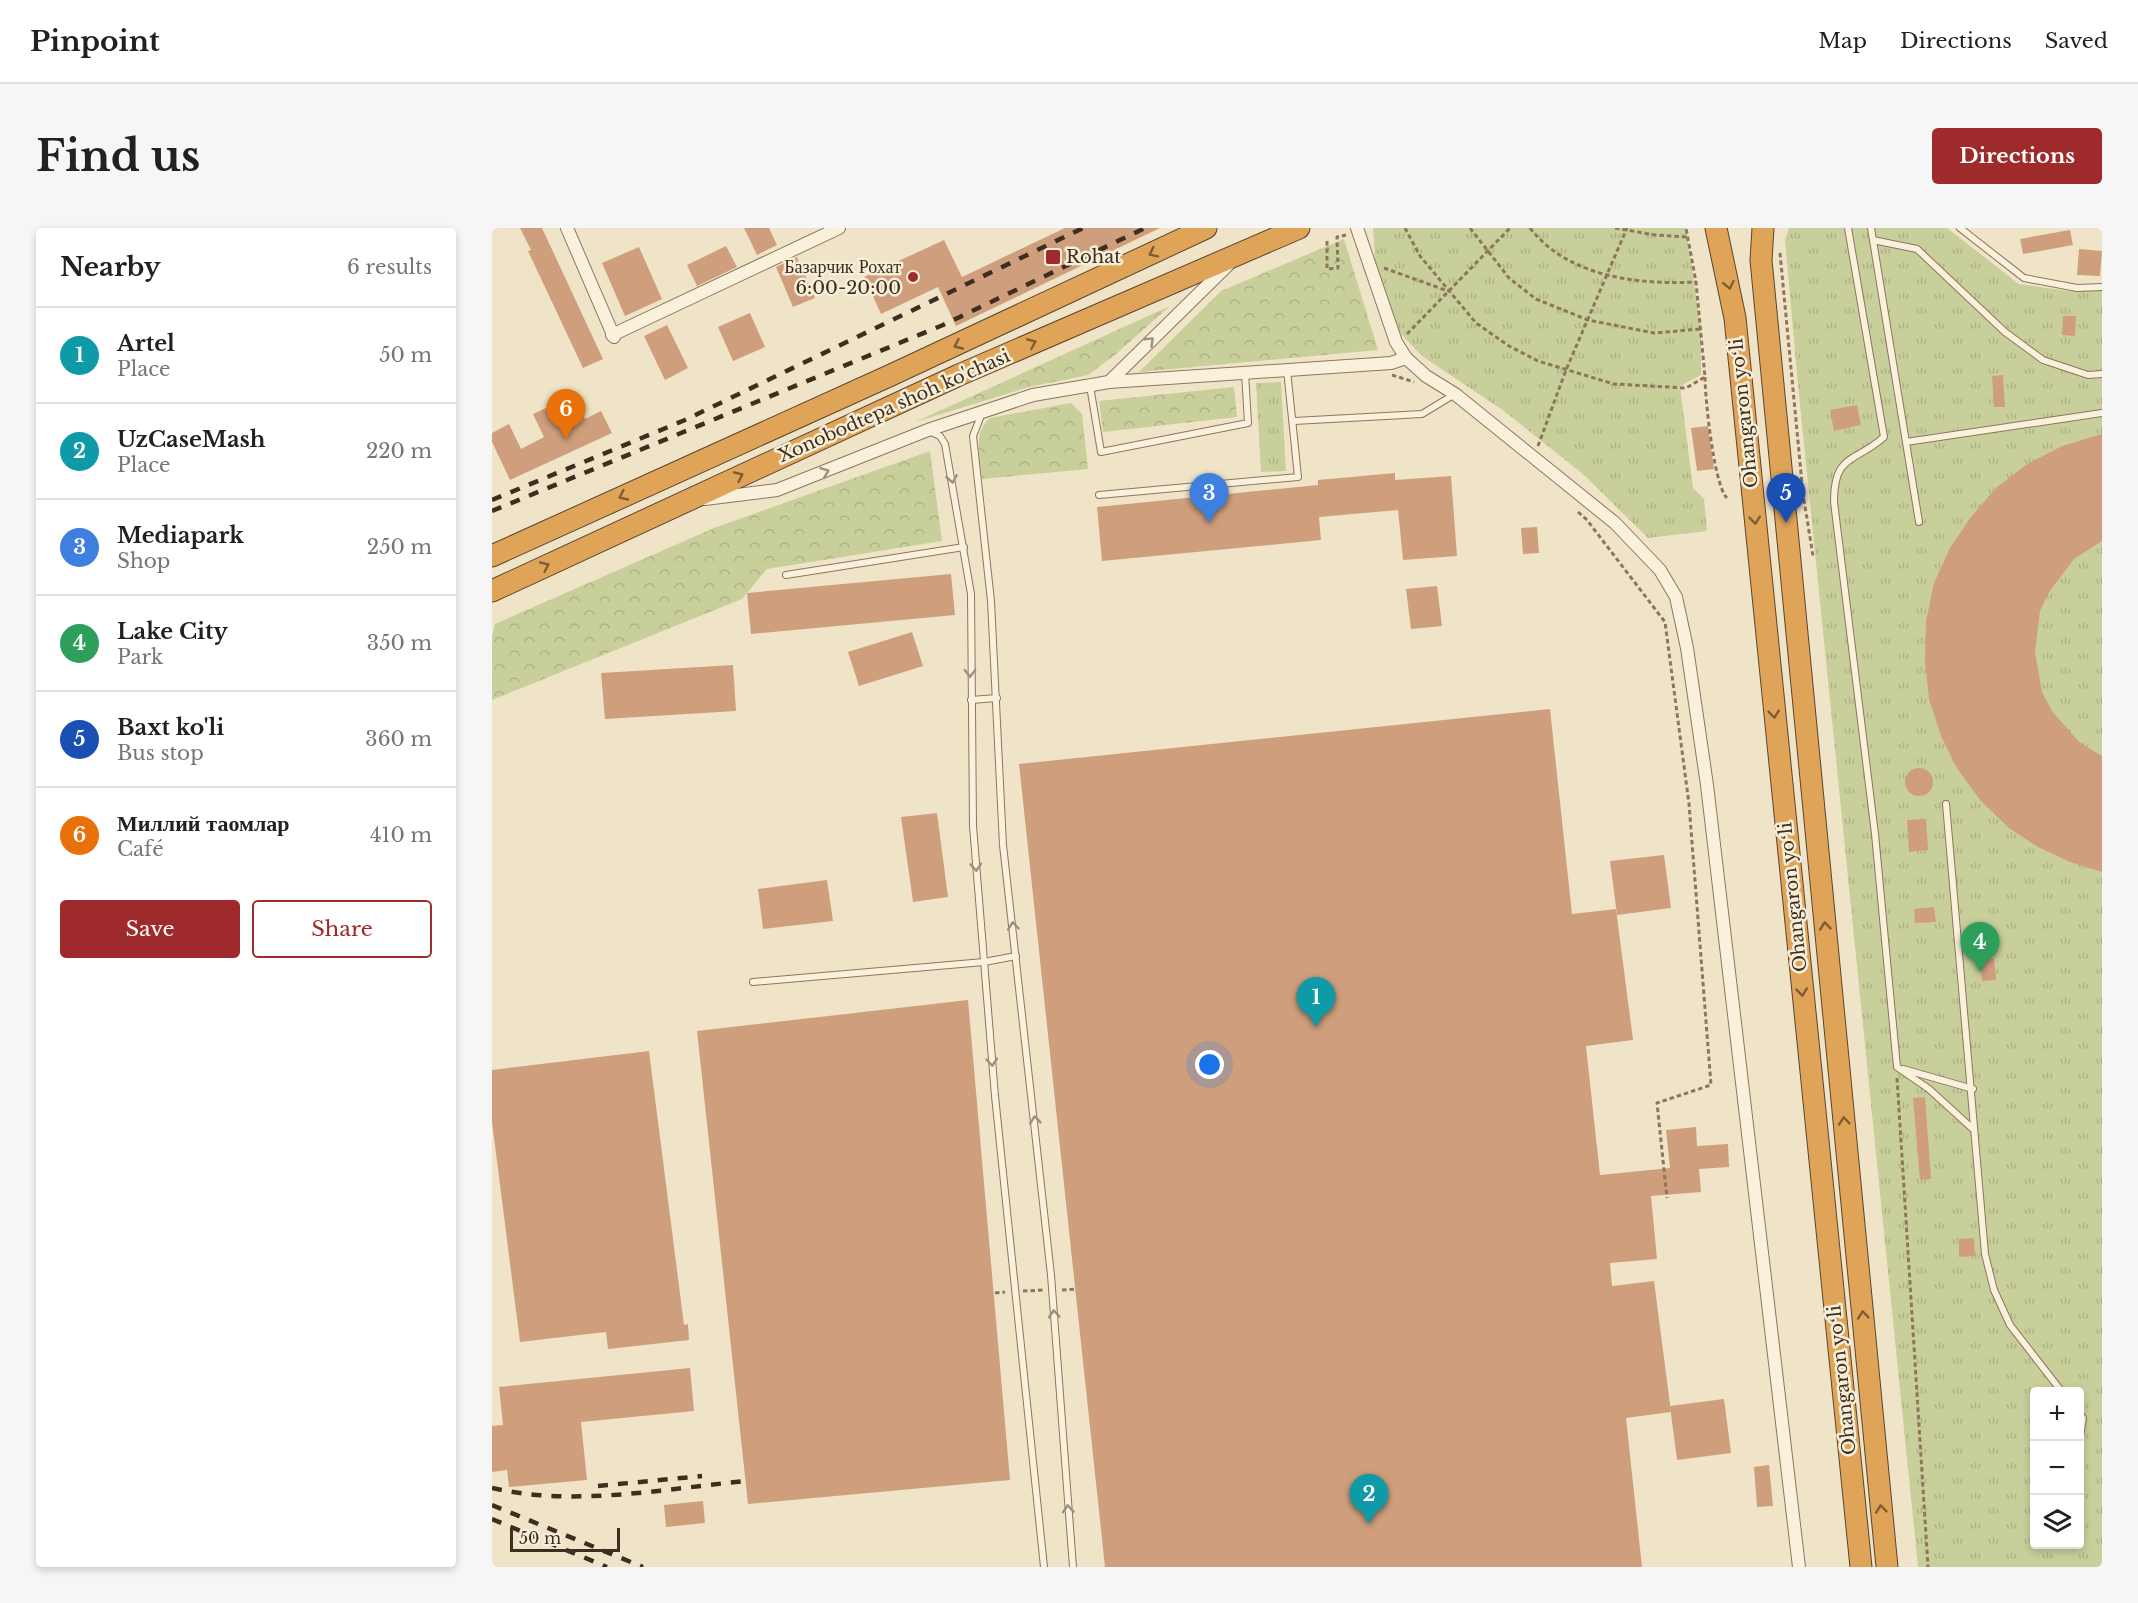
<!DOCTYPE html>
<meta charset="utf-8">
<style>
body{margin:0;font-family:"Libre Baskerville",serif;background:#f6f6f6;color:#202124}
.controls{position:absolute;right:18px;bottom:18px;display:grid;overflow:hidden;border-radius:6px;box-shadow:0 3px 9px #0003}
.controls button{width:54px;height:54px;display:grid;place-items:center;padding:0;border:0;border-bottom:2px solid #e0e0e0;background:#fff;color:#202124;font:30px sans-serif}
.scale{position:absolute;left:18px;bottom:15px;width:110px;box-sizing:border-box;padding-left:6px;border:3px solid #3d2e20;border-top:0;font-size:16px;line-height:21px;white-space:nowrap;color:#3d2e20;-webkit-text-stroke:4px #f7eed8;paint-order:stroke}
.you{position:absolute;left:718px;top:837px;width:21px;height:21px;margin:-15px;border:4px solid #fff;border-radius:50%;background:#1a73e8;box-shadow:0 0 0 9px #1a73e833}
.badge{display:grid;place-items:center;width:39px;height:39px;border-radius:50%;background:#9e2a2b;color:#fff;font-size:20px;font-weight:700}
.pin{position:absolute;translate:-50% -50px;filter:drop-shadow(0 2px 3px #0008)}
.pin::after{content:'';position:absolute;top:32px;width:21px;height:18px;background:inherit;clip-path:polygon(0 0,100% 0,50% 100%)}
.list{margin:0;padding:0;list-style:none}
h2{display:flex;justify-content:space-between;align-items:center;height:78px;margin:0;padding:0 24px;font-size:26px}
h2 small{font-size:20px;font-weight:400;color:#757577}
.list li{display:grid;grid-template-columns:39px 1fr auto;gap:18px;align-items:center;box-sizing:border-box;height:96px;padding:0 24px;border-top:2px solid #e0e0e0}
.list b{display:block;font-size:22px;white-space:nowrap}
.list p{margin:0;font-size:20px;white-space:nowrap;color:#757577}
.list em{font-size:20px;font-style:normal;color:#757577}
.actions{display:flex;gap:12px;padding:18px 24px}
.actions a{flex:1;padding:14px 0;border:2px solid #9e2a2b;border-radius:6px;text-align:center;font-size:21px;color:#9e2a2b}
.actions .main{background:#9e2a2b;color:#fff}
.icon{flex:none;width:33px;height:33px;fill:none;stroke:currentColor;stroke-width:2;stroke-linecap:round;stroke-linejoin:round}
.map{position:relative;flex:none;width:1610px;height:1339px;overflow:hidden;border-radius:6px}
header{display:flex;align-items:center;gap:36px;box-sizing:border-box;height:84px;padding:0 30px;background:#fff;border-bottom:2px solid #e0e0e0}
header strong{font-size:28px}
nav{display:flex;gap:33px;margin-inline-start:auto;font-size:21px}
.intro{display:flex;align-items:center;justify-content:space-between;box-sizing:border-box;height:144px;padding:0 36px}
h1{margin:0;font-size:42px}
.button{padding:15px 27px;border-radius:6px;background:#9e2a2b;color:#fff;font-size:21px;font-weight:700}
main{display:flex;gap:36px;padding:0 36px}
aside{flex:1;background:#fff;border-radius:6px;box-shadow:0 3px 9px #0003}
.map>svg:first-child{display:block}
</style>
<header>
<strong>Pinpoint</strong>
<nav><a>Map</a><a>Directions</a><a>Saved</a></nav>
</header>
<div class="intro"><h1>Find us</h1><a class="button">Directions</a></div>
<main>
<aside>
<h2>Nearby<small>6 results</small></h2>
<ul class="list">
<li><span class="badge" style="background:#0f9aa8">1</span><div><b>Artel</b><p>Place</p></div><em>50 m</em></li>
<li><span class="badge" style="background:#0f9aa8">2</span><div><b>UzCaseMash</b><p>Place</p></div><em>220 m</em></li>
<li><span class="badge" style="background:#3f7fe0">3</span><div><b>Mediapark</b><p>Shop</p></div><em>250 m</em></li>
<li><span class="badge" style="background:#2e9e5b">4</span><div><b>Lake City</b><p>Park</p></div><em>350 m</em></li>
<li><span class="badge" style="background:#1a4fb4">5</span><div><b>Baxt ko'li</b><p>Bus stop</p></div><em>360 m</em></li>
<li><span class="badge" style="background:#e8710a">6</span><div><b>Миллий таомлар</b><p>Café</p></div><em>410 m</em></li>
</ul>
<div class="actions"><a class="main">Save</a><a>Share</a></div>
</aside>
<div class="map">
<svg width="1610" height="1339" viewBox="0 0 1610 1339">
<defs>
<pattern id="grass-tufts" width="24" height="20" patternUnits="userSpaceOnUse" patternTransform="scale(1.5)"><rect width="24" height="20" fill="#c9cf9b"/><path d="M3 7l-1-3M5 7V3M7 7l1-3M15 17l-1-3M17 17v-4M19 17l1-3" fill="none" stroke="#aeb285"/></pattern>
<pattern id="forest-crowns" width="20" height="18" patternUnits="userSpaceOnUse" patternTransform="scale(1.5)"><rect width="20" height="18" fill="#c9cf9b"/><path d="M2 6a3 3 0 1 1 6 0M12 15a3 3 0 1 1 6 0" fill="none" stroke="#aeb285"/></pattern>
</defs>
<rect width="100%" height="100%" fill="#f0e4c8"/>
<g fill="url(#grass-tufts)" fill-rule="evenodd">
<polygon points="881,0 1194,0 1209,101 1209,147 1188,158 1201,260 1212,271 1215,303 1156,310 1092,247 1012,183 930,128 908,105 883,33"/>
<path d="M1297 0H1455L1527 56 1577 63 1610 61V1339H1426L1306 157 1293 12ZM1542 1164H1588V1316H1542Z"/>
<polygon points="789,154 794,243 769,244 764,155"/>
</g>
<g fill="url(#forest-crowns)">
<polygon points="852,11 886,122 647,144 729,63"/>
<polygon points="678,78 623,127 596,147 537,159 423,194"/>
<polygon points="742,159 745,189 611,204 607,173"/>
<path d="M579 175 590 186 596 241 490 251C488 230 480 205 498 190Z"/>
<polygon points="438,223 450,313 275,341 250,371 0,472 0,409 3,396 222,300"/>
</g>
<g fill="#cf9f7d">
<polygon points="28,0 50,0 111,131 91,140 36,23 39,22"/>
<polygon points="252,0 277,0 285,17 265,27"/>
<polygon points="573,0 668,0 464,98 446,59 389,86 372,49 452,12 470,49"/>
<polygon points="1578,2 1581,17 1531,26 1528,11"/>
<polygon points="234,18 245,39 205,58 195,37"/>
<polygon points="147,19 170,71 133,88 110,35"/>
<polygon points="1587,21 1610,23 1608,48 1585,47"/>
<polygon points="305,29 323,70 301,79 284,39"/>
<polygon points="258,85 273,119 241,133 226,99"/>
<polygon points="1571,88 1584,88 1583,108 1570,107"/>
<polygon points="175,97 196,140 173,152 152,108"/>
<polygon points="1511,147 1513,179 1502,179 1500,148"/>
<polygon points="82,167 93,191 109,183 120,205 18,252 0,214 0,205 17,196 29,221 52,209 41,186"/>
<polygon points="1365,177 1369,197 1342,203 1338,182"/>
<polygon points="1216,198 1222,241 1205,243 1199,200"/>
<polygon points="1610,206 1610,313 1582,331 1557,364 1548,383 1543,424 1550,464 1560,483 1587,514 1610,528 1610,644 1578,634 1546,619 1517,600 1489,573 1466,542 1449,508 1437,471 1433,434 1434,393 1442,355 1458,320 1479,289 1505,259 1537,235 1570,218"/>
<polygon points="903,245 903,252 959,248 965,328 911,332 906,282 827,289 829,312 610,333 605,279 826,257 826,252"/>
<polygon points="1045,299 1047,325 1031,326 1029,300"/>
<polygon points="459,346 463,387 259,406 255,365"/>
<polygon points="945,358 950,398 919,401 914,361"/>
<polygon points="420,404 431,438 367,458 356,424"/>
<polygon points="241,437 244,483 113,491 109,445"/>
<polygon points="1058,481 1080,686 1124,681 1141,812 1094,818 1108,947 1178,940 1174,902 1204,899 1205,918 1236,916 1237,939 1207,941 1209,964 1159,968 1165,1031 1118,1035 1120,1058 1162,1053 1179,1184 1134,1190 1150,1339 613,1339 527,536"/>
<circle cx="1427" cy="554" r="14"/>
<polygon points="445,585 456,669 421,674 409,589"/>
<polygon points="1434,591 1436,622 1417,624 1415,592"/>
<polygon points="1172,627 1179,680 1125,687 1118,633"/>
<polygon points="335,652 341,693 271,701 266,661"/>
<polygon points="1442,679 1444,694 1423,695 1422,681"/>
<polygon points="1502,731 1504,752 1490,753 1488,732"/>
<polygon points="476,772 518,1252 256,1276 205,803"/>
<polygon points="157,823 192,1097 196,1096 197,1112 116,1121 114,1104 28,1114 0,894 0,842"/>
<polygon points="1433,869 1439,951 1428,952 1421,870"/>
<polygon points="1482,1010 1483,1028 1467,1029 1467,1011"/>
<polygon points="198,1140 202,1183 89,1194 95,1252 17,1259 15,1242 0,1244 0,1198 11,1197 7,1159"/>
<polygon points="1232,1171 1239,1225 1185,1232 1178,1178"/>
<polygon points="1277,1237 1281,1278 1265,1279 1262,1239"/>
<polygon points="211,1273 213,1295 174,1299 172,1277"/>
</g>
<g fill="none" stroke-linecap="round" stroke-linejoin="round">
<defs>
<g id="lane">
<path d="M1356 0 1392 209C1363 235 1342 225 1342 274L1383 606 1405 839 1437 861 1482 902"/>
<polyline points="1379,0 1427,294"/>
<polyline points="1468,0 1532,50 1585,60 1610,59"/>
<polyline points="1381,12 1425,21 1513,104 1551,132 1596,147 1610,146"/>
<polyline points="598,158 609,224 756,195 753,145"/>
<polyline points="490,185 481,208 499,373 511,617 559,1047 581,1339"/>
<polyline points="802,193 930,186 963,166"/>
<polyline points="437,203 448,208 453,216 479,366 481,598 503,868 552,1339"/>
<polyline points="1414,214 1610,185"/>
<polyline points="607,267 806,249 795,142"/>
<polyline points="294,347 472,319"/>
<polyline points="479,472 505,470"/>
<polyline points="1454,576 1493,1026 1502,1062 1518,1097 1570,1164"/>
<polyline points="261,754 492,734 524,728"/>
<polyline points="1411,841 1481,861"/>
<polyline points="1588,1186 1591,1190 1588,1208"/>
</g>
<g id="street">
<polyline points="75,0 122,109"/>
<polyline points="865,0 904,114 914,130"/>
<polyline points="120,107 347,0"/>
<polyline points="617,154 736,37"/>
<polyline points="213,271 285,262 436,202 541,167 617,154 899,135 914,130 934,148 963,166 1123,295 1168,342 1184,369 1195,420 1215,557 1307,1339"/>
</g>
<g id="highway">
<polyline points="1224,0 1243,90 1369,1339"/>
<polyline points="1271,0 1269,32 1395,1339"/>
<polyline points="0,328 397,148 714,0"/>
<polyline points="0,363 467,147 807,0"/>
</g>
</defs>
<use href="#lane" stroke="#8d765c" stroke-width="8"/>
<use href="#street" stroke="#8d765c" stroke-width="14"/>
<use href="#highway" stroke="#5b4430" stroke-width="23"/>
<g stroke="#8d765c" stroke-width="3" stroke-dasharray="4.5 3" stroke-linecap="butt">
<polyline points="913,0 928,28 984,95 1017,118 1046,133 1122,156 1194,160 1213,149 1204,54 1194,0"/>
<polyline points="978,0 1017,50 1044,71 1096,92 1162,105 1209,101"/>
<path d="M1038 0C1076 49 1146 57 1204 54"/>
<polyline points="1123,0 1163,7 1196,9"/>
<polyline points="835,13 835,41 846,40 845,9 854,7"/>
<polyline points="1288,25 1311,266 1321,328"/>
<polyline points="892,40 956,63"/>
<polyline points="915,106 1018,0"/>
<polyline points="900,147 922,154"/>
<path d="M1213 149C1213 170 1222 258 1235 270"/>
<polyline points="1046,218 1074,142 1135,0"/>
<polyline points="1086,284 1095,292 1173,394 1197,576 1219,857 1165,875 1175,970"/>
<polyline points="1405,850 1436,1339"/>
<polyline points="570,1062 584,1061"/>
<polyline points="531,1063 552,1062"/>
<polyline points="503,1065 513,1064"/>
</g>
<use href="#lane" stroke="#faf1dc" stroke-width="6"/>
<use href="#street" stroke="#faf1dc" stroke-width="12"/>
<use href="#highway" stroke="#e0a458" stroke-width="21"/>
<g stroke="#3d2e20" stroke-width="4.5" stroke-dasharray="10 10" stroke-linecap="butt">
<polyline points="0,272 193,192 591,0"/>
<polyline points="0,283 451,97 653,0"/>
<polyline points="106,1258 210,1248"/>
<path d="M0 1260C83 1279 170 1261 254 1253"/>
<polyline points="0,1277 151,1339"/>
<polyline points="0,1291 115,1339"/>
</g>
</g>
<defs><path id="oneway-chevron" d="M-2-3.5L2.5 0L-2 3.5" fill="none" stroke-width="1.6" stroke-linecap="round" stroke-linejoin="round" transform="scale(1.5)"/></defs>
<g stroke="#7e5d36">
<use href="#oneway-chevron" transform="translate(661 25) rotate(154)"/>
<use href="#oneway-chevron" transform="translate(1237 57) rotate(79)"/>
<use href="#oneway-chevron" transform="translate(540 115) rotate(-23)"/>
<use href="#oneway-chevron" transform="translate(466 117) rotate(155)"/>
<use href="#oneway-chevron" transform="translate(247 248) rotate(-25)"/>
<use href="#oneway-chevron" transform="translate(131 268) rotate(155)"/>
<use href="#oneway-chevron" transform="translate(1263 292) rotate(84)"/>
<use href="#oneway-chevron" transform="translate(53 338) rotate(-25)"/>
<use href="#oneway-chevron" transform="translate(1282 486) rotate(84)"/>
<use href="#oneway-chevron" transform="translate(1333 698) rotate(-96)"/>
<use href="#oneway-chevron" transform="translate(1310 764) rotate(84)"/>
<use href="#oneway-chevron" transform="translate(1352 893) rotate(-96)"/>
<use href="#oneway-chevron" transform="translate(1371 1087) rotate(-96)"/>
<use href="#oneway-chevron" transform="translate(1389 1281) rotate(-96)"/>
</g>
<g stroke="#9c907e">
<use href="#oneway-chevron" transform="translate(658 113) rotate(-44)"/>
<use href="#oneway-chevron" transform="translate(333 244) rotate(-21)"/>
<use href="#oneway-chevron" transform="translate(460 251) rotate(80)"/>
<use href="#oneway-chevron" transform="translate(478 445) rotate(90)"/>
<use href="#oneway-chevron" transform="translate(484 639) rotate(86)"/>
<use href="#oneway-chevron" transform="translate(521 698) rotate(-97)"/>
<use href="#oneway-chevron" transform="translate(500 834) rotate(85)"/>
<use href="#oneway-chevron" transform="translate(543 892) rotate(-96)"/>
<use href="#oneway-chevron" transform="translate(562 1086) rotate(-94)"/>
<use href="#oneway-chevron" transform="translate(576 1281) rotate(-94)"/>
</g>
<g fill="#9e2a2b" stroke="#f7eed8" stroke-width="2">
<rect x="553" y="21" width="16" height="16" rx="3"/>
<circle cx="421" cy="49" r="6"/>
</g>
<g text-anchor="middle" stroke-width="5" stroke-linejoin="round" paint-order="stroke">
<g font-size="18" fill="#3d2e20" stroke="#f7eed8" text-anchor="start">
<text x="574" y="35">Rohat</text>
<text x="409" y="45" text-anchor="end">Базарчик Рохат<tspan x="409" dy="21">6:00-20:00</tspan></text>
</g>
<g font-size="18" fill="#3d2e20" stroke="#f7eed8">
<text transform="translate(402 178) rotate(-24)" y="6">Xonobodtepa shoh ko'chasi</text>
<text transform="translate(1252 185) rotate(-96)" y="6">Ohangaron yoʻli</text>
<text transform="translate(1301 669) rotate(-96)" y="6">Ohangaron yoʻli</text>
<text transform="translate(1350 1152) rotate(-96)" y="6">Ohangaron yoʻli</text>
</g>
</g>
</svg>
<div class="controls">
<button>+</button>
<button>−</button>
<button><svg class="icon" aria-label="layers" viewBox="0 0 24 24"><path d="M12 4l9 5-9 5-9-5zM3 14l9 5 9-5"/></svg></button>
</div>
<div class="scale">50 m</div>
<div class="you"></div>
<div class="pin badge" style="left:824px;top:799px;background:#0f9aa8">1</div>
<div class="pin badge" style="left:877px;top:1296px;background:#0f9aa8">2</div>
<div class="pin badge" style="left:717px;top:295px;background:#3f7fe0">3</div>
<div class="pin badge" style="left:1488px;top:744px;background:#2e9e5b">4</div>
<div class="pin badge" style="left:1294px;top:295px;background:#1a4fb4">5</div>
<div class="pin badge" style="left:74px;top:211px;background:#e8710a">6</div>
</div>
</main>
